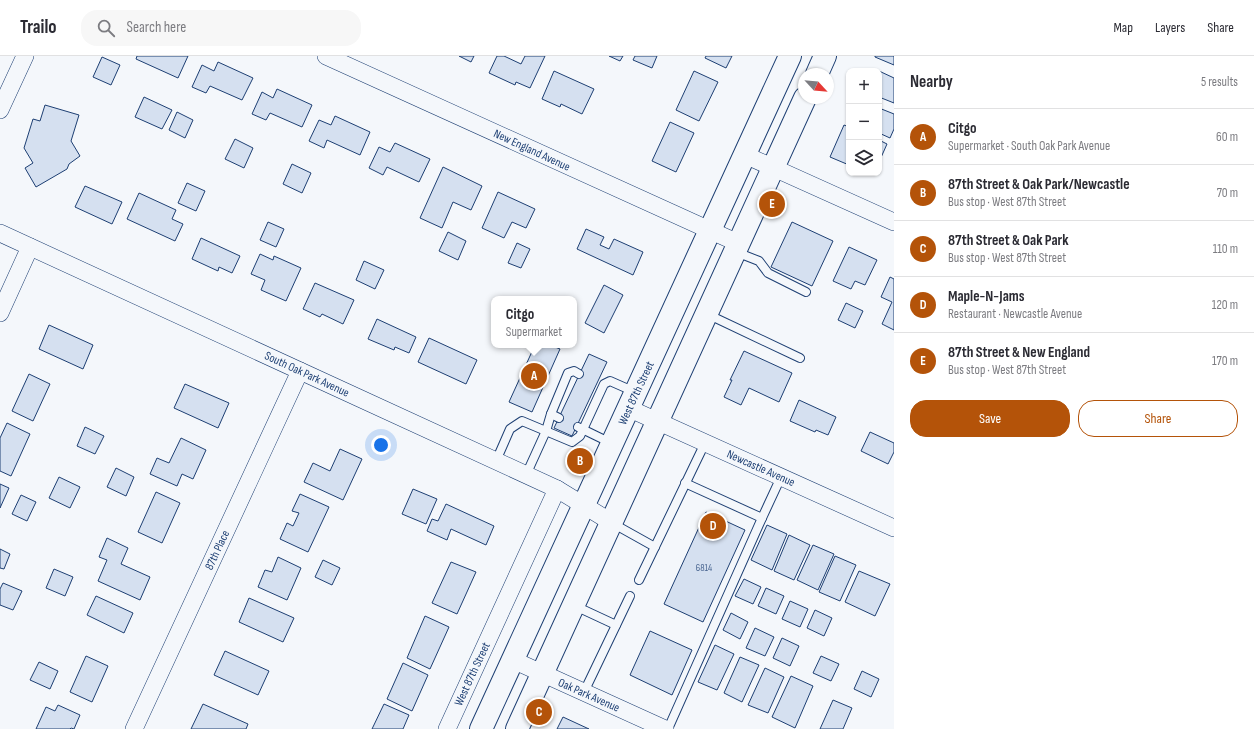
<!DOCTYPE html>
<meta charset="utf-8">
<style>
body{margin:0;font-family:"Sofia Sans Condensed",sans-serif;background:#f7f7f7;color:#2b2b33}
.controls{position:absolute;right:12px;top:12px;display:grid;overflow:hidden;border-radius:8px;box-shadow:0 1px 3px #0004}
.controls button{width:36px;height:36px;display:grid;place-items:center;padding:0;border:0;border-bottom:1px solid #e1e1e2;background:#fff;color:#2b2b33;font:20px sans-serif}
.compass{position:absolute;left:798px;top:12px;width:36px;height:36px;border-radius:50%;background:#fff;box-shadow:0 1px 3px #0004;rotate:116deg}
.you{position:absolute;left:381px;top:389px;width:14px;height:14px;margin:-10px;border:3px solid #fff;border-radius:50%;background:#1a73e8;box-shadow:0 0 0 6px #1a73e833}
.badge{display:grid;place-items:center;width:26px;height:26px;border-radius:50%;background:#b45309;color:#fff;font-size:13px;font-weight:700}
.pin{position:absolute;translate:-50% -50%;border:2px solid #fff;box-shadow:0 1px 4px #0006}
.popup{position:absolute;left:491px;top:240px;width:86px;height:52px;box-sizing:border-box;display:grid;place-content:center;border-radius:8px;background:#fff;filter:drop-shadow(0 1px 3px #0005);font-size:13px;white-space:nowrap;color:#7c7c81}
.popup b{font-size:15px;color:#2b2b33}
.popup::after{content:'';position:absolute;left:50%;top:100%;margin-left:-8px;border:8px solid transparent;border-top-color:#fff}
.list{margin:0;padding:0;list-style:none}
h2{display:flex;justify-content:space-between;align-items:center;height:52px;margin:0;padding:0 16px;font-size:17px}
h2 small{font-size:13px;font-weight:400;color:#7c7c81}
.list li{display:grid;grid-template-columns:26px 1fr auto;gap:12px;align-items:center;box-sizing:border-box;height:56px;padding:0 16px;border-top:1px solid #e1e1e2}
.list b{display:block;font-size:15px;white-space:nowrap}
.list p{margin:0;font-size:13px;white-space:nowrap;color:#7c7c81}
.list em{font-size:13px;font-style:normal;color:#7c7c81}
.actions{display:flex;gap:8px;padding:12px 16px}
.actions a{flex:1;padding:9px 0;border:1px solid #b45309;border-radius:16px;text-align:center;font-size:14px;color:#b45309}
.actions .main{background:#b45309;color:#fff}
.icon{flex:none;width:22px;height:22px;fill:none;stroke:currentColor;stroke-width:2;stroke-linecap:round;stroke-linejoin:round}
.map{position:relative;flex:none;width:894px;height:673px;overflow:hidden}
header{display:flex;align-items:center;gap:24px;box-sizing:border-box;height:56px;padding:0 20px;background:#fff;border-bottom:1px solid #e1e1e2}
header strong{font-size:19px}
nav{display:flex;gap:22px;margin-inline-start:auto;font-size:14px}
.search{width:280px;height:36px;background:#f7f7f7;display:flex;align-items:center;gap:10px;box-sizing:border-box;padding:0 14px;border-radius:16px;color:#7c7c81;font-size:15px}
main{display:flex}
aside{flex:1;background:#fff}
.map>svg:first-child{display:block}
</style>
<header>
<strong>Trailo</strong>
<div class="search"><svg class="icon" aria-label="search" viewBox="0 0 24 24"><circle cx="10" cy="10" r="6"/><path d="M15 15l6 6"/></svg>Search here</div>
<nav><a>Map</a><a>Layers</a><a>Share</a></nav>
</header>
<main>
<div class="map">
<svg width="894" height="673" viewBox="0 0 894 673">
<rect width="100%" height="100%" fill="#f4f7fb"/>
<g fill="#d5e0f0" stroke="#1d3f73">
<polygon points="137,0 188,0 178,22 136,3"/>
<polygon points="459,0 474,0 471,6"/>
<polygon points="497,0 504,0 521,8 525,0 545,0 530,32 516,26 515,29 489,17"/>
<polygon points="609,0 623,0 620,5"/>
<polygon points="635,0 657,0 652,12 633,4"/>
<polygon points="706,0 732,0 726,12 705,2"/>
<polygon points="875,0 894,0 894,9 875,1"/>
<polygon points="102,1 120,9 111,29 93,21"/>
<polygon points="218,6 253,22 242,44 210,30 206,37 192,31 202,9 214,15"/>
<polygon points="554,15 594,33 582,58 561,48 560,51 542,43"/>
<polygon points="694,15 718,26 699,65 676,54"/>
<polygon points="879,15 894,22 894,47 879,41"/>
<polygon points="277,33 312,49 302,71 270,57 266,64 252,58 262,36 273,42"/>
<polygon points="144,41 172,54 162,73 135,61"/>
<polygon points="45,49 79,59 71,85 80,100 69,108 67,113 36,131 25,112 33,107 24,92 33,63 40,65"/>
<polygon points="879,52 894,58 894,73 890,82 879,77"/>
<polygon points="177,56 193,64 185,82 169,74"/>
<polygon points="335,60 370,76 360,99 327,84 324,92 309,85 319,64 331,69"/>
<polygon points="670,66 694,77 676,116 652,105"/>
<polygon points="844,69 849,71 849,109 830,101"/>
<polygon points="235,83 253,92 244,112 225,103"/>
<polygon points="879,84 887,88 879,106"/>
<polygon points="395,87 430,103 419,126 387,111 383,119 369,112 379,91 390,96"/>
<polygon points="292,108 311,117 302,137 283,128"/>
<polygon points="443,111 482,130 471,154 453,146 442,172 420,162"/>
<polygon points="187,127 205,135 196,155 178,147"/>
<polygon points="85,130 122,146 112,168 75,151"/>
<polygon points="498,136 535,153 526,172 512,166 504,182 482,172"/>
<polygon points="139,137 176,154 172,163 183,168 175,185 127,163"/>
<polygon points="268,166 284,173 276,191 260,184"/>
<polygon points="792,166 833,185 812,230 771,211"/>
<polygon points="586,173 604,181 600,189 609,193 614,183 643,196 633,219 577,193"/>
<polygon points="448,176 466,185 458,204 439,195"/>
<polygon points="201,182 240,200 232,217 219,211 218,215 192,203"/>
<polygon points="517,187 530,193 521,212 508,207"/>
<polygon points="849,191 877,204 865,229 855,225 851,233 833,225"/>
<polygon points="260,198 273,204 274,200 301,212 286,245 261,234 265,224 251,218"/>
<polygon points="364,205 384,214 375,233 356,224"/>
<polygon points="890,221 894,223 894,274 882,268 892,246 881,241"/>
<polygon points="315,227 354,244 343,268 322,258 320,261 303,253"/>
<polygon points="604,229 623,239 604,277 585,267"/>
<polygon points="846,247 863,255 855,272 838,264"/>
<polygon points="377,263 416,281 409,297 395,291 394,294 368,283"/>
<polygon points="49,269 93,289 83,313 39,293"/>
<polygon points="429,282 477,304 466,328 418,306"/>
<polygon points="535,289 550,289 560,293 532,356 509,346"/>
<polygon points="744,295 792,317 779,346 749,332 741,349 724,341 732,324 730,324"/>
<polygon points="589,298 607,306 572,380 554,372"/>
<polygon points="29,318 50,328 33,365 12,355"/>
<polygon points="185,328 229,347 218,372 174,352"/>
<polygon points="799,344 836,361 828,379 816,374 815,376 790,365"/>
<polygon points="7,367 30,378 11,420 0,415 0,382"/>
<polygon points="85,371 104,380 95,398 77,390"/>
<polygon points="870,376 894,387 894,396 888,408 861,395"/>
<polygon points="181,382 206,394 193,423 182,418 177,430 150,418 157,402 169,407"/>
<polygon points="340,393 362,403 343,444 304,426 313,407 330,415"/>
<polygon points="116,412 134,421 126,440 107,431"/>
<polygon points="59,421 80,431 70,452 49,442"/>
<polygon points="0,428 9,432 0,452"/>
<polygon points="413,433 437,443 426,468 402,458"/>
<polygon points="156,436 180,447 162,487 138,476"/>
<polygon points="300,438 329,451 308,496 280,483 287,467 293,470 299,457 292,455"/>
<polygon points="21,439 36,446 27,465 12,458"/>
<polygon points="446,448 494,470 486,489 451,473 447,484 427,475 432,463 438,465"/>
<polygon points="706,456 745,474 703,566 664,548"/>
<polygon points="767,469 787,478 772,514 751,504"/>
<polygon points="789,479 810,489 794,524 774,515"/>
<polygon points="107,482 128,492 121,508 150,521 140,544 98,525 107,504 99,501"/>
<polygon points="813,489 834,498 818,534 797,524"/>
<polygon points="0,493 10,498 4,513 0,512"/>
<polygon points="835,500 856,509 840,545 819,536"/>
<polygon points="278,501 301,512 287,544 258,531 265,514 272,516"/>
<polygon points="323,504 340,512 332,529 315,521"/>
<polygon points="451,506 476,516 457,558 432,547"/>
<polygon points="54,513 73,521 65,540 46,532"/>
<polygon points="859,515 890,528 875,560 845,546"/>
<polygon points="744,523 761,531 753,548 735,540"/>
<polygon points="3,527 22,535 13,554 0,549 0,533"/>
<polygon points="766,532 784,540 776,558 758,550"/>
<polygon points="96,540 133,557 124,577 87,559"/>
<polygon points="249,542 294,562 283,586 239,566"/>
<polygon points="790,545 808,553 800,571 782,563"/>
<polygon points="815,554 832,562 824,580 807,572"/>
<polygon points="731,557 748,566 740,583 723,574"/>
<polygon points="425,560 449,571 430,613 407,602"/>
<polygon points="755,572 774,581 765,600 746,592"/>
<polygon points="650,575 692,594 672,639 630,619"/>
<polygon points="782,582 799,590 790,610 773,602"/>
<polygon points="715,589 734,598 717,634 698,626"/>
<polygon points="225,595 269,615 258,639 214,619"/>
<polygon points="86,600 108,610 92,646 70,636"/>
<polygon points="821,600 839,608 831,625 813,617"/>
<polygon points="740,601 759,609 742,646 724,637"/>
<polygon points="39,606 58,615 50,633 30,624"/>
<polygon points="403,607 428,619 412,655 387,643"/>
<polygon points="765,612 784,621 768,657 748,649"/>
<polygon points="862,615 879,623 871,641 854,633"/>
<polygon points="791,620 813,630 795,672 772,661"/>
<polygon points="833,644 852,652 843,673 820,673"/>
<polygon points="203,648 248,668 246,673 191,673"/>
<polygon points="384,648 409,659 403,673 372,673"/>
<polygon points="58,649 80,659 74,673 71,672 70,673 36,673 46,651 55,655"/>
<polygon points="563,661 589,673 557,673"/>
</g>
<g fill="none" stroke-linecap="round" stroke-linejoin="round">
<defs>
<g id="service">
<polyline points="736,196 759,205 768,217 806,236"/>
<polyline points="707,258 800,302"/>
<polyline points="551,358 559,362"/>
<polyline points="578,371 611,387"/>
<polyline points="496,405 510,373 522,365 572,386 580,380 604,328 610,325 635,336"/>
<polyline points="526,419 546,375 551,358 568,317 574,315 579,318"/>
<polyline points="685,427 762,462 781,421"/>
<polyline points="612,467 655,491"/>
<polyline points="639,524 705,387"/>
<polyline points="573,549 616,569"/>
<polyline points="584,636 630,540"/>
<polyline points="668,673 762,462"/>
</g>
<g id="minor">
<polyline points="326,0 738,187"/>
<polyline points="0,54 25,0"/>
<polyline points="745,99 894,166"/>
<polyline points="0,177 557,433 611,466"/>
<polyline points="0,257 30,191"/>
<polyline points="628,352 894,472"/>
<polyline points="513,604 665,673"/>
<polyline points="134,673 300,315"/>
<polyline points="447,673 557,433"/>
</g>
<g id="secondary">
<polyline points="817,18 825,0"/>
<polyline points="481,673 790,0"/>
<polyline points="517,673 805,42"/>
</g>
</defs>
<use href="#service" stroke="#1d3f73" stroke-width="10"/>
<use href="#minor" stroke="#1d3f73" stroke-width="18"/>
<use href="#secondary" stroke="#1d3f73" stroke-width="24"/>
<use href="#service" stroke="#f4f7fb" stroke-width="8"/>
<use href="#minor" stroke="#f4f7fb" stroke-width="17"/>
<use href="#secondary" stroke="#f4f7fb" stroke-width="22"/>
</g>
<g text-anchor="middle" stroke-width="3" stroke-linejoin="round" paint-order="stroke">
<g font-size="10" fill="#4b6792">
<text x="704" y="515">6814</text>
</g>
<g font-size="12" fill="#1d3f73" stroke="#f4f7fb">
<text transform="translate(532 94) rotate(25)" y="4">New England Avenue</text>
<text transform="translate(307 318) rotate(25)" y="4">South Oak Park Avenue</text>
<text transform="translate(636 337) rotate(-65)" y="4">West 87th Street</text>
<text transform="translate(761 412) rotate(24)" y="4">Newcastle Avenue</text>
<text transform="translate(217 494) rotate(-65)" y="4">87th Place</text>
<text transform="translate(472 618) rotate(-65)" y="4">West 87th Street</text>
<text transform="translate(589 639) rotate(24)" y="4">Oak Park Avenue</text>
</g>
</g>
</svg>
<div class="controls">
<button>+</button>
<button>−</button>
<button><svg class="icon" aria-label="layers" viewBox="0 0 24 24"><path d="M12 4l9 5-9 5-9-5zM3 14l9 5 9-5"/></svg></button>
</div>
<svg class="compass" viewBox="-18 -18 36 36"><path d="M0-13l5 13h-10z" fill="#e53935"/><path d="M0 13l5-13h-10z" fill="#7c7c81"/></svg>
<div class="you"></div>
<div class="pin badge" style="left:534px;top:320px">A</div>
<div class="popup"><b>Citgo</b>Supermarket</div>
<div class="pin badge" style="left:580px;top:405px">B</div>
<div class="pin badge" style="left:539px;top:656px">C</div>
<div class="pin badge" style="left:713px;top:470px">D</div>
<div class="pin badge" style="left:772px;top:148px">E</div>
</div>
<aside>
<h2>Nearby<small>5 results</small></h2>
<ul class="list">
<li><span class="badge">A</span><div><b>Citgo</b><p>Supermarket · South Oak Park Avenue</p></div><em>60 m</em></li>
<li><span class="badge">B</span><div><b>87th Street &amp; Oak Park/Newcastle</b><p>Bus stop · West 87th Street</p></div><em>70 m</em></li>
<li><span class="badge">C</span><div><b>87th Street &amp; Oak Park</b><p>Bus stop · West 87th Street</p></div><em>110 m</em></li>
<li><span class="badge">D</span><div><b>Maple-N-Jams</b><p>Restaurant · Newcastle Avenue</p></div><em>120 m</em></li>
<li><span class="badge">E</span><div><b>87th Street &amp; New England</b><p>Bus stop · West 87th Street</p></div><em>170 m</em></li>
</ul>
<div class="actions"><a class="main">Save</a><a>Share</a></div>
</aside>
</main>
